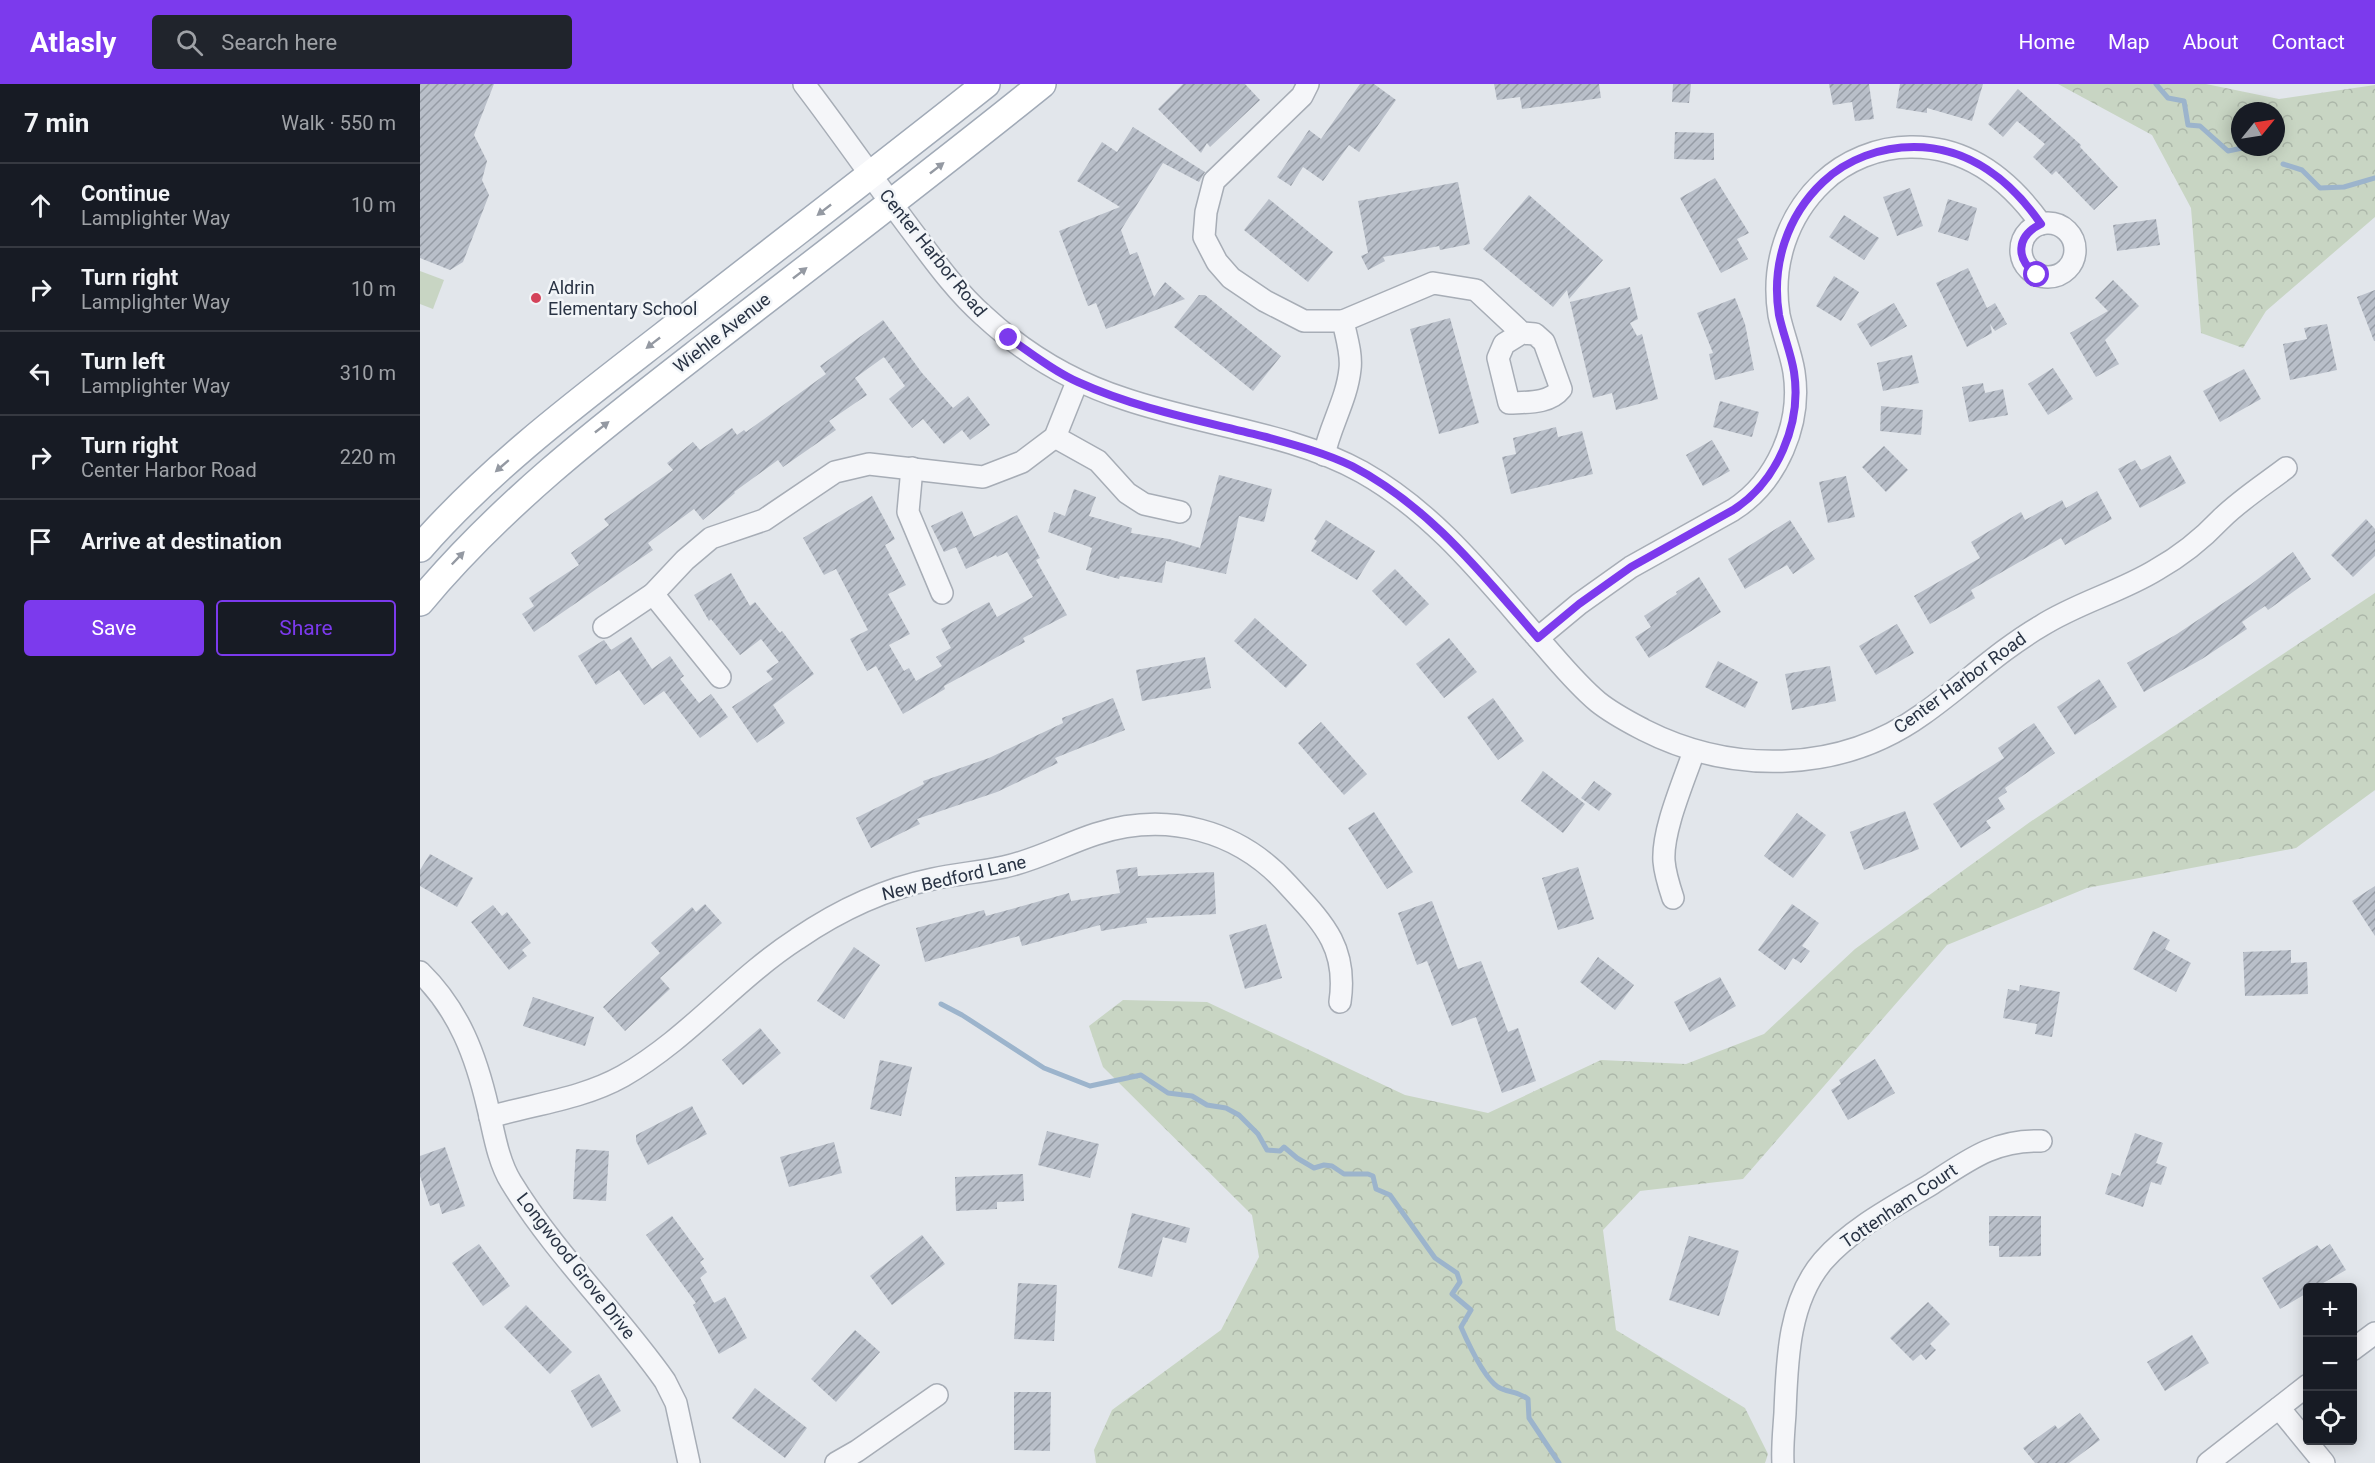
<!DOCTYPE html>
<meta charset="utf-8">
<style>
body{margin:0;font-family:Roboto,sans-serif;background:#20242c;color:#f1f3f6}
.controls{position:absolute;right:18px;bottom:18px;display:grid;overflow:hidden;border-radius:6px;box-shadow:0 3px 15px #0003}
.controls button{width:54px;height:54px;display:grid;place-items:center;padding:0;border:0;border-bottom:2px solid #363941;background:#171b24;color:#f1f3f6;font:30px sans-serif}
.compass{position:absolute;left:1811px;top:18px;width:54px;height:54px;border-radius:50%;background:#171b24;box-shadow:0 3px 15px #0003;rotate:60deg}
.stop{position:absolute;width:18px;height:18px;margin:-14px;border:4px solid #7c3aed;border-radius:50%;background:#fff}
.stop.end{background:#7c3aed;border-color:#fff;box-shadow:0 2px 6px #0008}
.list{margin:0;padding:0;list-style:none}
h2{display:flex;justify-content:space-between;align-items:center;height:78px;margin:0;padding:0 24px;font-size:26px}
h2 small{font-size:20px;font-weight:400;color:#9ea1a6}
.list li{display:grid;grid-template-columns:39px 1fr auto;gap:18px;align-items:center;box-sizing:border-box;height:84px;padding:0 24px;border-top:2px solid #363941}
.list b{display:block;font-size:22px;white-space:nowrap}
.list p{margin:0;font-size:20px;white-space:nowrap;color:#9ea1a6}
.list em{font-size:20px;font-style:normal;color:#9ea1a6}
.actions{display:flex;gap:12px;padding:18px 24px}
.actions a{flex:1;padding:14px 0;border:2px solid #7c3aed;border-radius:6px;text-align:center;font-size:21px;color:#7c3aed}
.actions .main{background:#7c3aed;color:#fff}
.icon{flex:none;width:33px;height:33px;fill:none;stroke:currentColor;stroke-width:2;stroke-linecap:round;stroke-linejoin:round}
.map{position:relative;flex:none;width:1955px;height:1379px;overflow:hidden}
header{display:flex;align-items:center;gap:36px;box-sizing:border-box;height:84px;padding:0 30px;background:#7c3aed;color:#fff}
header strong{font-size:28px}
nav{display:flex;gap:33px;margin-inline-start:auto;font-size:21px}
.search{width:420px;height:54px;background:#20242c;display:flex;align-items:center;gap:15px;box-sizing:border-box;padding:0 21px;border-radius:6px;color:#9ea1a6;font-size:22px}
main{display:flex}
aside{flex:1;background:#171b24}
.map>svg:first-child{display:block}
</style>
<header>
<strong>Atlasly</strong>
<div class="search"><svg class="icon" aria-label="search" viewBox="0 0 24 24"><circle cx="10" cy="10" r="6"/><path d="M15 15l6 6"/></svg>Search here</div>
<nav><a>Home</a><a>Map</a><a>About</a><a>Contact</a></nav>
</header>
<main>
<aside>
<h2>7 min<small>Walk · 550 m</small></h2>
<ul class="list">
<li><svg class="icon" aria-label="ahead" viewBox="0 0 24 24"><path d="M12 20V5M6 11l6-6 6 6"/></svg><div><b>Continue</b><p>Lamplighter Way</p></div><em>10 m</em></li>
<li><svg class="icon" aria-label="right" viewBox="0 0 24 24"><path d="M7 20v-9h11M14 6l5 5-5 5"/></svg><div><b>Turn right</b><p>Lamplighter Way</p></div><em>10 m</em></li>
<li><svg class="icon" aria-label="left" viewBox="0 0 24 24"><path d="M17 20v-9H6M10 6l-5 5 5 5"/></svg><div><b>Turn left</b><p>Lamplighter Way</p></div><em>310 m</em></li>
<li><svg class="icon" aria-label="right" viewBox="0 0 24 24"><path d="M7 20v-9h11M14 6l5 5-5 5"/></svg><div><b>Turn right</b><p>Center Harbor Road</p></div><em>220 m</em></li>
<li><svg class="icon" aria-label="arrive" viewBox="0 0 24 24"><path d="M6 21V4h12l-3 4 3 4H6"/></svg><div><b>Arrive at destination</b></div></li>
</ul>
<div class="actions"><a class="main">Save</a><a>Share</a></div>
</aside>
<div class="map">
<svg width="1955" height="1379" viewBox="0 0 1955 1379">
<defs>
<pattern id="forest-crowns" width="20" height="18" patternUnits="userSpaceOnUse" patternTransform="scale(1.5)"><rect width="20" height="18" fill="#c8d5c3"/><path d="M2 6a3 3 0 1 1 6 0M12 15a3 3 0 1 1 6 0" fill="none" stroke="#acb7a9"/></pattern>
<pattern id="building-hatch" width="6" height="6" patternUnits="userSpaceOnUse" patternTransform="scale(1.5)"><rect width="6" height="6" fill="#b9bfc9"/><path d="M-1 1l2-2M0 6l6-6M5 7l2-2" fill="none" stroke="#969ca5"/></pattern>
</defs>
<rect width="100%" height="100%" fill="#e2e6eb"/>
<g fill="url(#forest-crowns)" fill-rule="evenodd">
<path d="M1638 0H1786L1859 15 1955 1V133L1846 227 1823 264 1781 249 1771 124 1732 51ZM1820 27H1856V63H1820Z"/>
<polygon points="1955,509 1955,706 1876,764 1667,804 1527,861 1323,1095 1220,1107 1183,1146 1196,1246 1325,1324 1348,1370 1345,1379 676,1379 674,1366 692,1326 801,1246 839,1173 832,1131 683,983 669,942 703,916 787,918 985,1011 1068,1029 1181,976 1266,980 1344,950 1435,865 1610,738"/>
</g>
<polygon fill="#c8d5c3" points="0,187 24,196 13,225 0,220"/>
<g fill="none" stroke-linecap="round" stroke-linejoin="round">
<g stroke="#9cb4cc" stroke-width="5">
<polyline points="1736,0 1748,14 1764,17 1768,41 1780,42 1808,67 1827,63"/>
<polyline points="1863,80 1882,86 1900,104 1924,103 1955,94"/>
<path d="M521 920 542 931 624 984 670 1002 721 991 748 1009 772 1012 787 1021 806 1024 819 1031 838 1050 847 1066 860 1067 864 1063 877 1074 894 1084 904 1081 912 1082 924 1090H948L953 1092 956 1105 970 1111 1015 1174 1037 1189 1040 1198 1032 1210 1051 1226 1041 1243C1048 1259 1063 1293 1078 1303 1088 1309 1096 1306 1108 1315L1109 1334 1139 1379"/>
</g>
</g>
<g fill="url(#building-hatch)">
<polygon points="0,0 74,0 54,51 67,77 62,96 69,111 43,178 30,186 0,174"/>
<polygon points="763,0 825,0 840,16 790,63 787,59 781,69 738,25"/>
<polygon points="940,0 954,0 976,16 939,68 929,61 903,97 883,83 871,102 857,93 889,46 901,55"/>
<polygon points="1074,0 1179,0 1181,14 1102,25 1100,13 1077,16"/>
<polygon points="1253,0 1271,0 1269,19 1252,18"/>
<polygon points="1409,0 1449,0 1454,35 1435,37 1432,18 1413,21"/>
<polygon points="1480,0 1563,0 1552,37 1507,24 1507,29 1476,24"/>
<polygon points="1598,5 1661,61 1660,63 1698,103 1674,126 1636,87 1632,91 1613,73 1625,60 1597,37 1583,53 1568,40"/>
<polygon points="713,43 785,88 779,98 743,79 701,146 710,171 717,168 734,213 745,198 765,215 686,245 676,219 668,222 639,147 700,123 657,97 682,58 697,68"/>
<polygon points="1255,48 1294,49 1294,76 1254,75"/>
<polygon points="1295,94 1329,149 1317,155 1328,175 1301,189 1260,114"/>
<polygon points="1038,98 1050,160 1020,166 1019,162 963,173 965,177 948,186 941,172 948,169 938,117"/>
<polygon points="1490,104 1503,142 1477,152 1463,113"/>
<polygon points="1109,111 1183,176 1149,215 1147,206 1133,223 1063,165"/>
<polygon points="849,115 913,168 888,198 824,146"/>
<polygon points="1528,115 1557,124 1548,157 1518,148"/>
<polygon points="1424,131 1459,154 1444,176 1409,153"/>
<polygon points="1736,135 1740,161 1697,167 1693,141"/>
<polygon points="1548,184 1567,224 1575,219 1587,240 1575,247 1570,240 1572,249 1547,263 1516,199"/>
<polygon points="1414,192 1439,208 1421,237 1396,222"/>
<polygon points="1693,196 1719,222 1685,256 1699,280 1676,293 1650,249 1688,227 1675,214"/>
<polygon points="1210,203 1218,235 1210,239 1217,252 1222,250 1238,315 1196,326 1192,309 1173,314 1150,218"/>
<polygon points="1955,206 1955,257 1954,257 1937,213"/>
<polygon points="779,211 785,211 861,272 833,307 754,243"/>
<polygon points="1315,214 1325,240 1334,286 1295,296 1289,270 1293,269 1277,229"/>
<polygon points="1474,219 1487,242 1451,263 1437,240"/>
<polygon points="1030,234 1059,339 1019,350 990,245"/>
<polygon points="463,236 502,289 533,324 548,312 570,341 550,356 542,346 524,360 503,335 492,344 469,315 485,302 464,273 435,294 447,311 409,337 416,346 363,383 358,376 314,408 315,409 283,436 274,425 228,459 233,466 114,548 102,530 114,522 109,514 159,481 151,469 189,441 184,435 253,386 247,379 273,358 280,366 312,344 317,351 324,346 326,348 406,290 400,282"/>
<polygon points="1907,240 1917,286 1870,296 1863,260 1887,255 1884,244"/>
<polygon points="1492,271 1499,299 1463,307 1457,279"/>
<polygon points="1633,284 1653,315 1628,331 1608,300"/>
<polygon points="1824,285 1841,315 1800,338 1783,307"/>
<polygon points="1563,299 1565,309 1583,305 1588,331 1549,338 1542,303"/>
<polygon points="1300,317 1339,328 1332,353 1293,343"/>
<polygon points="1461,322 1503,326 1501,351 1460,347"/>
<polygon points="1136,343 1138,353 1162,347 1173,390 1091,410 1082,373 1096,370 1093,354"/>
<polygon points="1292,356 1310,387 1283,402 1266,371"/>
<polygon points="1464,362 1488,386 1466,408 1442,383"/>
<polygon points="1750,371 1766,399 1720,424 1698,385 1715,376 1721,386"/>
<polygon points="799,391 852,405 844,438 819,432 806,490 746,477 742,499 700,492 699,495 666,486 672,464 628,448 634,428 645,432 654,405 676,413 669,432 712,444 711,449 749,455 780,464"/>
<polygon points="1426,392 1435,433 1408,439 1399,398"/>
<polygon points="1677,407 1692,435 1645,461 1641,454 1551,506 1555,514 1510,540 1494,512 1560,474 1551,458 1601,428 1605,436 1642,416 1646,424"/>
<polygon points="452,412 475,455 465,461 486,501 468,510 490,550 469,561 484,587 489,584 496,597 522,582 516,573 531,564 521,545 569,518 577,533 613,513 587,468 577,473 576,471 546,485 536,463 524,468 511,442 542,427 554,453 597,431 620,474 616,476 647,531 603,554 605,558 524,602 525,605 483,630 456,582 447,587 430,555 448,546 416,485 404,491 383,454"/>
<polygon points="1946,435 1955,445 1955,472 1933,493 1911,471"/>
<polygon points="906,436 955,467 937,496 891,467 897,457 894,455"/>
<polygon points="1370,436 1395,475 1373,490 1367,481 1325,505 1308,475"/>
<polygon points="1873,468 1891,495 1848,526 1845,522 1822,538 1827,545 1782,575 1724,608 1707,579 1757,550 1830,501"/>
<polygon points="975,485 1009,520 986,542 952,507"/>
<polygon points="311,489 330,522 335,518 360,549 362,547 394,590 353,621 365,639 337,659 312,623 353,595 346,587 359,578 341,555 320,571 291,535 289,537 274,511"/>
<polygon points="1279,493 1301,528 1229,574 1215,553 1231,543 1224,532 1257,510 1256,508"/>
<polygon points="835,534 887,581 866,604 814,557"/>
<polygon points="1477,540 1494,569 1456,591 1439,562"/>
<polygon points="211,553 232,585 250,572 264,592 260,595 279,619 291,610 308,633 280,654 244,607 224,621 199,586 176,601 158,572 184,556 191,566"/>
<polygon points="1029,554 1057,588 1024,614 996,580"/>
<polygon points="785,573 791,604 722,617 716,586"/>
<polygon points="1298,577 1338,598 1325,624 1285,603"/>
<polygon points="1410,582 1416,617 1372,626 1365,590"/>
<polygon points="1679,595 1697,623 1655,651 1637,623"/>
<polygon points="693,614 705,646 635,674 638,679 577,708 497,735 500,740 451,764 436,734 504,700 503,697 569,674 643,639 642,634"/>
<polygon points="1073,614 1104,657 1078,676 1047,633"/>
<polygon points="901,638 947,690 924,711 878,659"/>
<polygon points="1614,639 1635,669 1585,704 1587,708 1578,714 1585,725 1566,737 1571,744 1541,764 1513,720 1584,674 1578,664"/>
<polygon points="1123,687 1165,720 1143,749 1101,717"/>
<polygon points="1174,697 1192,710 1179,727 1161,714"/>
<polygon points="1485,727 1499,765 1444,786 1430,748"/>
<polygon points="954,728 993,788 967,805 928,744"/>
<polygon points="1377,729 1406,751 1373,794 1344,772"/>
<polygon points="10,770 53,794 37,823 0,802 0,786"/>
<polygon points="717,783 718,792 794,788 796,830 726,834 727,839 681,847 680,841 602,862 599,852 505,878 496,844 564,826 566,832 649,809 651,817 700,809 696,786"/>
<polygon points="1158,783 1174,835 1138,846 1122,794"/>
<polygon points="1955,802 1955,852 1932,817"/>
<polygon points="1012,817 1038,885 1061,877 1088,948 1098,944 1116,997 1082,1009 1056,933 1032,942 1007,877 997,881 978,829"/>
<polygon points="285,820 302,839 240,894 250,905 205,947 183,923 240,869 231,859 272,823 276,828"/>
<polygon points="1372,820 1399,839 1382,862 1390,867 1381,879 1373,874 1365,886 1338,866"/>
<polygon points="73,821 82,832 87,828 111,859 102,866 107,872 89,886 51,838"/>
<polygon points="846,840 862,894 825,905 809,851"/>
<polygon points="1733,847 1750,856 1745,865 1771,879 1756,908 1713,885"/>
<polygon points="434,863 460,881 424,935 397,917"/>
<polygon points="1871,866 1871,879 1887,878 1888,910 1825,912 1823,868"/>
<polygon points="1178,873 1214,901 1195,926 1160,898"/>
<polygon points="1300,893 1316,922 1270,948 1254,918"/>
<polygon points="1600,901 1640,908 1632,953 1615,950 1617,940 1583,934 1588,905 1599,907"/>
<polygon points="113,913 174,933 165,962 103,942"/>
<polygon points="340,944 361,969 323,1001 302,976"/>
<polygon points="1455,975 1475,1009 1428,1036 1411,1006 1421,1000 1419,996"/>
<polygon points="460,976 492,983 481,1032 450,1025"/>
<polygon points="272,1022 287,1050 228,1081 216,1057 216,1051"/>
<polygon points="627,1047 679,1060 670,1094 618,1081"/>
<polygon points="1715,1049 1743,1059 1736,1079 1747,1083 1741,1101 1731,1098 1723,1123 1685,1110 1692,1089 1700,1092"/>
<polygon points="414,1058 422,1089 369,1103 360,1073"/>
<polygon points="25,1063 45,1122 22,1130 19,1119 10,1122 0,1092 0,1072"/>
<polygon points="156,1065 189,1067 186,1117 153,1115"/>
<polygon points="603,1090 604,1117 577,1118 577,1125 536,1127 535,1093"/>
<polygon points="712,1129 770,1144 766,1159 743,1153 732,1193 698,1184"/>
<polygon points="252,1132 284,1175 280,1178 287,1188 280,1194 294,1219 305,1213 327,1254 299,1270 273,1221 276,1219 226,1151"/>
<polygon points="1569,1132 1621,1132 1621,1172 1579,1173 1579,1162 1569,1162"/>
<polygon points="502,1151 525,1180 472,1221 450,1192"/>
<polygon points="1269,1152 1319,1167 1299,1232 1249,1216"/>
<polygon points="59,1160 90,1202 63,1222 32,1179"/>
<polygon points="1910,1160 1926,1186 1896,1203 1887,1203 1887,1209 1860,1225 1842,1194 1897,1161 1901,1166"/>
<polygon points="598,1199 637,1201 634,1257 594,1255"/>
<polygon points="1508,1218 1530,1240 1510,1260 1516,1266 1506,1276 1501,1270 1493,1277 1470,1254"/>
<polygon points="106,1221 152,1268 130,1290 84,1243"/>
<polygon points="435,1246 460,1268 416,1318 391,1295"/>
<polygon points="1772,1251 1789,1279 1745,1307 1727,1278"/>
<polygon points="179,1290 201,1327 172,1344 151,1307"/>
<polygon points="335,1304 387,1344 365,1374 312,1334"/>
<polygon points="594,1308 631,1308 630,1367 594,1366"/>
<polygon points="1660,1329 1680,1356 1649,1379 1615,1379 1603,1364 1635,1341 1638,1345"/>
</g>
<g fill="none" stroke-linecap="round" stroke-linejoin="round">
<defs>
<g id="minor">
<path d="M384 0C423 51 459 104 498 155 518 182 539 210 564 232 605 270 652 298 705 315 781 341 872 349 942 388 1013 428 1062 490 1115 551 1135 573 1154 598 1178 618 1193 630 1207 637 1224 646 1313 691 1421 689 1503 630 1543 602 1578 567 1621 542 1657 519 1700 508 1736 486 1761 472 1782 455 1801 435 1820 416 1845 400 1866 384"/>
<path d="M888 0 882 12 794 97 786 128 784 153 797 178 811 194 845 217 884 237H923C926 252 932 270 930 285 927 315 910 342 904 371"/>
<circle cx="1628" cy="166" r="27"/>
<path d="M923 237 1013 199 1056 206 1102 249 1115 250 1124 258 1141 305C1129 320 1107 318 1089 319L1078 274 1084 260 1102 249"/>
<polyline points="635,353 678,377 707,409 724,420 760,428"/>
<polyline points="492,384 488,428 522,509"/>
<polyline points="233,510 300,593"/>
<polyline points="184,543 233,510 265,476 291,454 344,436 415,388 449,380 563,393 602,378 635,353 657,298"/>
<path d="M1118 554 1159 520 1211 483 1313 426C1357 398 1382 340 1374 288 1371 269 1363 250 1359 231 1351 181 1367 132 1403 98 1425 77 1458 63 1490 63 1547 62 1589 95 1621 140"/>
<path d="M1253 814C1249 802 1245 790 1244 777 1242 746 1264 697 1274 667"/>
<path d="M0 888C39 926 56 972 68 1024 74 1049 78 1077 91 1098 135 1170 197 1229 245 1297L256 1319 269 1379"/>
<path d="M70 1033C114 1020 162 1015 203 992 268 955 314 896 377 855 418 827 464 805 513 795 536 790 561 788 584 783 617 776 645 760 676 750 747 727 819 746 868 801 903 839 928 863 920 918"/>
<polyline points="1932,1266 1955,1249"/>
<polyline points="1859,1324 1904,1379"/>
<polyline points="416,1379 437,1367 517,1311"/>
<path d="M1363 1379C1362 1363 1364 1345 1365 1329 1367 1278 1368 1218 1403 1177 1431 1145 1473 1123 1510 1101 1547 1077 1575 1055 1621 1057"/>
<polyline points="1788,1379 1888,1301"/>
</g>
<g id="major">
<path d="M0 464C71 383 158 318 243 252 350 168 459 85 566 0"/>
<path d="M0 518C84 417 187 339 290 259 401 173 513 88 622 0"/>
</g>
</defs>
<use href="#minor" stroke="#a7adb6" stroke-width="24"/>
<use href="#major" stroke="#a1aab7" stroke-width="30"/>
<use href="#minor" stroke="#f5f6f9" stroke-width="21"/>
<use href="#major" stroke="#fff" stroke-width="27"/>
</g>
<defs><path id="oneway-solid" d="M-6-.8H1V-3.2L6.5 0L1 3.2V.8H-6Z" transform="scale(1.5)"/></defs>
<g fill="#9499a2">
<use href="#oneway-solid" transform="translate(517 84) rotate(-38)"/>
<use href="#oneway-solid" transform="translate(404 126) rotate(142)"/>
<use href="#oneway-solid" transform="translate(380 189) rotate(-38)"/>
<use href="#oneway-solid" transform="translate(233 259) rotate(142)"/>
<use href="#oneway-solid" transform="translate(182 343) rotate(-38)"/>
<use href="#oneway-solid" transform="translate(82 382) rotate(139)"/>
<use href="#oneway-solid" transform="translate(38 474) rotate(-46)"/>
</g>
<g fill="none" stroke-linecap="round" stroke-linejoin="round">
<path stroke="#7c3aed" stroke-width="8" d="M589 254C611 269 633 287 658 298 717 325 783 337 846 353 875 361 905 369 932 382 1009 422 1062 490 1118 554L1159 520 1211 483 1313 426C1357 398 1382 340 1374 288 1371 269 1363 250 1359 231 1351 181 1367 132 1403 98 1427 75 1461 63 1494 63 1549 63 1591 97 1621 140 1596 152 1595 175 1617 191"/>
</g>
<circle fill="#d4435a" stroke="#f2f5f8" stroke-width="2" cx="116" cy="214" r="6"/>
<g text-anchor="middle" stroke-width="5" stroke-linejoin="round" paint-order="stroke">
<g font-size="18" fill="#293344" stroke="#f2f5f8">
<text transform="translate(513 169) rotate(51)" y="6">Center Harbor Road</text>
<text transform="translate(302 249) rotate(-38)" y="6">Wiehle Avenue</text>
<text transform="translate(1540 599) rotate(-36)" y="6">Center Harbor Road</text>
<text transform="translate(534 794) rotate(-13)" y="6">New Bedford Lane</text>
<text transform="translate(1479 1122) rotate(-34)" y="6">Tottenham Court</text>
<text transform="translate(156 1182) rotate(52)" y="6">Longwood Grove Drive</text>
</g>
<g font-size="18" fill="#293344" stroke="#f2f5f8" text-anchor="start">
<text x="128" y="210">Aldrin<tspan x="128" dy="21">Elementary School</tspan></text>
</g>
</g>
</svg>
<div class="controls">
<button>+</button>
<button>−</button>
<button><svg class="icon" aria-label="locate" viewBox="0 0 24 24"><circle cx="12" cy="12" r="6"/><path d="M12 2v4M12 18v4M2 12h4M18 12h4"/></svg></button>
</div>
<svg class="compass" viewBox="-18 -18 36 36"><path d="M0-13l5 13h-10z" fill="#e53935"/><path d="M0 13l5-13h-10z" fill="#9ea1a6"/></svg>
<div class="stop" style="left:1617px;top:191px"></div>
<div class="stop end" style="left:589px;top:254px"></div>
</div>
</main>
